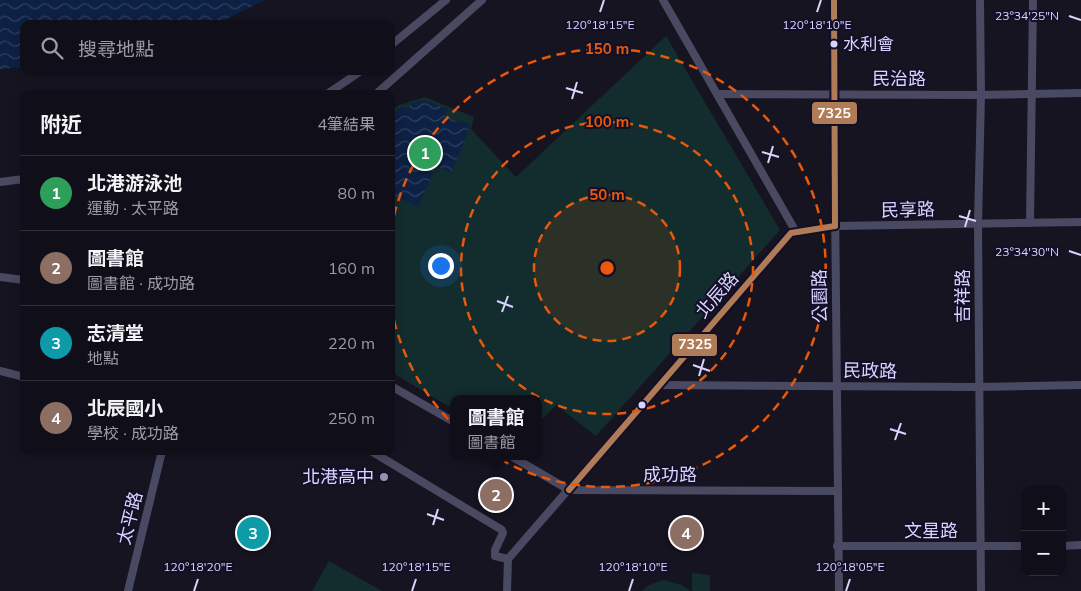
<!DOCTYPE html>
<html lang="zh-TW">
<meta charset="utf-8">
<style>
body{margin:0;font-family:Mulish,"Noto Sans TC",sans-serif;background:#1e1d26;color:#f1f3f6}
.controls{position:absolute;right:15px;bottom:15px;display:grid;overflow:hidden;border-radius:10px;box-shadow:0 2px 12px #0003}
.controls button{width:45px;height:45px;display:grid;place-items:center;padding:0;border:0;border-bottom:1px solid #302f38;background:#100f19;color:#f1f3f6;font:25px sans-serif}
.you{position:absolute;left:440px;top:265px;width:18px;height:18px;margin:-12px;border:4px solid #fff;border-radius:50%;background:#1a73e8;box-shadow:0 0 0 8px #1a73e833}
.badge{display:grid;place-items:center;width:32px;height:32px;border-radius:50%;background:#9591b1;color:#fff;font-size:16px;font-weight:700}
.pin{position:absolute;translate:-50% -50%;border:2px solid #fff;box-shadow:0 1px 5px #0006}
.popup{position:absolute;left:450px;top:395px;width:92px;height:65px;box-sizing:border-box;display:grid;place-content:center;border-radius:10px;background:#100f19;filter:drop-shadow(0 1px 4px #0005);font-size:16px;white-space:nowrap;color:#9c9ca2}
.popup b{font-size:19px;color:#f1f3f6}
.popup::after{content:'';position:absolute;left:50%;top:100%;margin-left:-10px;border:10px solid transparent;border-top-color:#100f19}
.list{margin:0;padding:0;list-style:none}
h2{display:flex;justify-content:space-between;align-items:center;height:65px;margin:0;padding:0 20px;font-size:21px}
h2 small{font-size:16px;font-weight:400;color:#9c9ca2}
.list li{display:grid;grid-template-columns:32px 1fr auto;gap:15px;align-items:center;box-sizing:border-box;height:75px;padding:0 20px;border-top:1px solid #302f38}
.list b{display:block;font-size:19px;white-space:nowrap}
.list p{margin:0;font-size:16px;white-space:nowrap;color:#9c9ca2}
.list em{font-size:16px;font-style:normal;color:#9c9ca2}
.icon{flex:none;width:28px;height:28px;fill:none;stroke:currentColor;stroke-width:2;stroke-linecap:round;stroke-linejoin:round}
.map{position:relative;flex:none;width:1081px;height:591px;overflow:hidden}
.search{position:absolute;background:#100f19;box-shadow:0 2px 12px #0003;left:20px;top:20px;width:375px;height:55px;display:flex;align-items:center;gap:12px;box-sizing:border-box;padding:0 18px;border-radius:10px;color:#9c9ca2;font-size:19px}
.panel{position:absolute;background:#100f19;box-shadow:0 2px 12px #0003;left:20px;top:90px;width:375px;height:365px;border-radius:10px}
.map>svg:first-child{display:block}
</style>
<div class="map">
<svg width="1081" height="591" viewBox="0 0 1081 591">
<defs>
<pattern id="water-waves" width="16" height="10" patternUnits="userSpaceOnUse" patternTransform="scale(1.25)"><rect width="16" height="10" fill="#0d2144"/><path d="M0 5q4-4 8 0t8 0" fill="none" stroke="#304060"/></pattern>
</defs>
<rect width="100%" height="100%" fill="#161421"/>
<g fill="#132c2d">
<polygon points="666,36 780,230 596,436 556,405 539,422 538,399 454,399 453,409 391,372 391,110 399,105 425,97 474,117 471,129 516,177"/>
<polygon points="329,561 382,591 312,591"/>
<polygon points="692,573 710,575 710,591 692,591"/>
<polygon points="663,580 682,585 690,591 642,591 649,585"/>
</g>
<g fill="url(#water-waves)">
<polygon points="0,0 265,0 216,24 24,24 24,67 0,69"/>
<polygon points="424,100 448,109 445,116 458,123 459,120 470,124 465,140 451,173 436,166 418,207 391,194 391,124 400,106 408,108 412,103"/>
</g>
<g fill="none" stroke-linecap="round" stroke-linejoin="round">
<g stroke="#4a4962" stroke-width="8">
<polyline points="663,0 796,232"/>
<polyline points="834,0 834,104 839,591"/>
<polyline points="980,0 981,95 978,223 981,591"/>
<polyline points="391,45 446,0"/>
<polyline points="327,94 361,71"/>
<polyline points="376,94 482,0"/>
<polyline points="717,94 981,95 1081,93"/>
<polyline points="0,182 24,179"/>
<polyline points="1030,223 1033,0"/>
<polyline points="0,277 24,280"/>
<polyline points="0,371 24,377"/>
<polyline points="659,385 978,387 1081,385"/>
<polyline points="391,386 454,422"/>
<polyline points="371,451 502,530 503,533 495,550 495,556 508,559"/>
<polyline points="511,456 569,490 838,491"/>
<polyline points="837,546 1025,546"/>
<polyline points="1062,546 1081,545"/>
<polyline points="128,591 162,451"/>
<polyline points="507,591 508,559 791,233 835,226 1081,222"/>
</g>
<defs>
<g id="bus-1">
<polyline points="834,0 835,226"/>
<polyline points="569,490 791,233 835,226"/>
</g>
</defs>
<use href="#bus-1" stroke="#130f26" stroke-width="10"/>
<use href="#bus-1" stroke="#b07c57" stroke-width="6"/>
</g>
<path fill="none" stroke="#d9d4ff" stroke-width="2" d="M600 12 604 0M817 12 821 0M1069 16 1081 20M566 88 583 93M572 99 577 82M762 152 779 157M768 163 773 146M959 216 976 221M965 227 970 210M1069 251 1081 255M497 301 513 307M502 312 508 296M693 365 710 371M699 376 704 359M890 429 906 434M895 440 901 423M427 514 444 520M433 525 438 509M194 591 198 579M412 591 416 579M629 591 633 579M846 591 850 579"/>
<circle cx="607" cy="268" r="73" fill="#e8590c" fill-opacity=".12"/>
<g fill="none" stroke="#e8590c" stroke-width="2.5" stroke-dasharray="9 6">
<circle cx="607" cy="268" r="73"/>
<circle cx="607" cy="268" r="146"/>
<path d="M391 230A219 219 0 1 1 391 306"/>
</g>
<g fill="#d9d4ff" stroke="#130f26" stroke-width="2">
<circle cx="834" cy="44" r="4.5"/>
<circle cx="642" cy="405" r="4.5"/>
</g>
<circle fill="#9591b1" stroke="#130f26" stroke-width="2" cx="384" cy="477" r="5"/>
<g text-anchor="middle" stroke-width="4" stroke-linejoin="round" paint-order="stroke">
<g font-size="17" fill="#d9d4ff" stroke="#130f26" text-anchor="start">
<text x="843" y="50">水利會</text>
</g>
<g font-size="18" fill="#d9d4ff" stroke="#130f26">
<text x="899" y="85">民治路</text>
<text transform="translate(908 210) rotate(-1)" y="6">民享路</text>
<text transform="translate(717 295) rotate(-49)" y="6">北辰路</text>
<text transform="translate(820 296) rotate(-91)" y="6">公園路</text>
<text transform="translate(963 296) rotate(-90)" y="6">吉祥路</text>
<text transform="translate(870 371) rotate(1)" y="6">民政路</text>
<text x="670" y="481">成功路</text>
<text transform="translate(130 518) rotate(-76)" y="6">太平路</text>
<text x="931" y="537">文星路</text>
</g>
<g font-size="18" fill="#d9d4ff" stroke="#130f26" text-anchor="end">
<text x="374" y="483">北港高中</text>
</g>
</g>
<g font-size="12" text-anchor="middle" fill="#d9d4ff" stroke="#130f26" stroke-width="4" stroke-linejoin="round" paint-order="stroke">
<text x="1027" y="20">23°34'25"N</text>
<text x="600" y="29">120°18'15"E</text>
<text x="817" y="29">120°18'10"E</text>
<text x="1027" y="256">23°34'30"N</text>
<text x="198" y="571">120°18'20"E</text>
<text x="416" y="571">120°18'15"E</text>
<text x="633" y="571">120°18'10"E</text>
<text x="850" y="571">120°18'05"E</text>
</g>
<circle cx="607" cy="268" r="8" fill="#e8590c" stroke="#130f26" stroke-width="2.5"/>
<g font-size="15" text-anchor="middle" font-weight="bold" fill="#e8590c" stroke="#130f26" stroke-width="4" stroke-linejoin="round" paint-order="stroke">
<text x="607" y="54">150 m</text>
<text x="607" y="127">100 m</text>
<text x="607" y="200">50 m</text>
</g>
<g stroke="#130f26" stroke-width="2">
<rect x="811" y="101" width="47" height="24" rx="5" fill="#b07c57"/>
<rect x="671" y="333" width="47" height="24" rx="5" fill="#b07c57"/>
</g>
<g font-size="14" text-anchor="middle" font-weight="bold" fill="#fff">
<text x="834" y="118">7325</text>
<text x="695" y="349">7325</text>
</g>
</svg>
<div class="controls">
<button>+</button>
<button>−</button>
</div>
<div class="you"></div>
<div class="pin badge" style="left:425px;top:153px;background:#2e9e5b">1</div>
<div class="pin badge" style="left:496px;top:495px;background:#8d6e63">2</div>
<div class="popup"><b>圖書館</b>圖書館</div>
<div class="pin badge" style="left:253px;top:533px;background:#0f9aa8">3</div>
<div class="pin badge" style="left:686px;top:533px;background:#8d6e63">4</div>
<div class="search"><svg class="icon" aria-label="search" viewBox="0 0 24 24"><circle cx="10" cy="10" r="6"/><path d="M15 15l6 6"/></svg>搜尋地點</div>
<section class="panel">
<h2>附近<small>4筆結果</small></h2>
<ul class="list">
<li><span class="badge" style="background:#2e9e5b">1</span><div><b>北港游泳池</b><p>運動 · 太平路</p></div><em>80 m</em></li>
<li><span class="badge" style="background:#8d6e63">2</span><div><b>圖書館</b><p>圖書館 · 成功路</p></div><em>160 m</em></li>
<li><span class="badge" style="background:#0f9aa8">3</span><div><b>志清堂</b><p>地點</p></div><em>220 m</em></li>
<li><span class="badge" style="background:#8d6e63">4</span><div><b>北辰國小</b><p>學校 · 成功路</p></div><em>250 m</em></li>
</ul>
</section>
</div>
